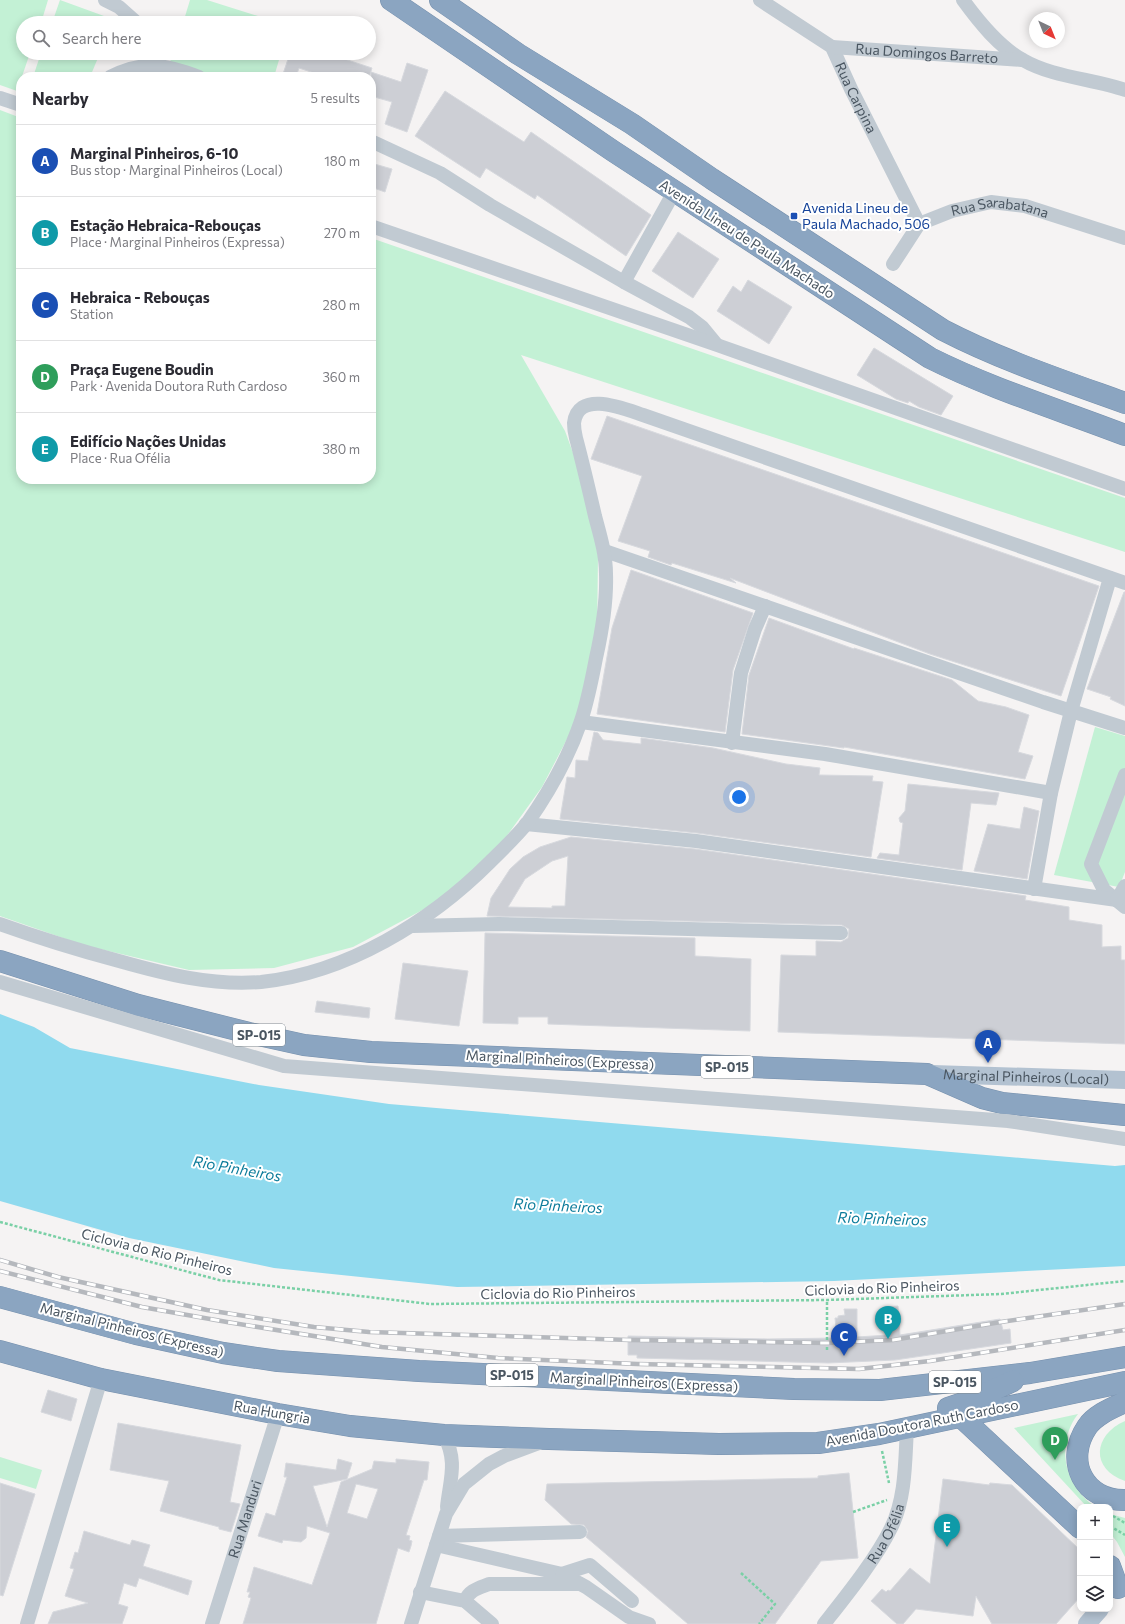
<!DOCTYPE html>
<meta charset="utf-8">
<style>
body{margin:0;font-family:Commissioner,sans-serif;background:#f2f2f3;color:#2b2b33}
.controls{position:absolute;right:12px;bottom:12px;display:grid;overflow:hidden;border-radius:8px;box-shadow:0 2px 10px #0003}
.controls button{width:36px;height:36px;display:grid;place-items:center;padding:0;border:0;border-bottom:1px solid #e1e1e2;background:#fff;color:#2b2b33;font:20px sans-serif}
.compass{position:absolute;left:1029px;top:12px;width:36px;height:36px;border-radius:50%;background:#fff;box-shadow:0 2px 10px #0003;rotate:137deg}
.you{position:absolute;left:739px;top:797px;width:14px;height:14px;margin:-10px;border:3px solid #fff;border-radius:50%;background:#1a73e8;box-shadow:0 0 0 6px #1a73e833}
.badge{display:grid;place-items:center;width:26px;height:26px;border-radius:50%;background:#7c3aed;color:#fff;font-size:13px;font-weight:700}
.pin{position:absolute;translate:-50% -33px;filter:drop-shadow(0 1px 2px #0008)}
.pin::after{content:'';position:absolute;top:21px;width:14px;height:12px;background:inherit;clip-path:polygon(0 0,100% 0,50% 100%)}
.list{margin:0;padding:0;list-style:none}
h2{display:flex;justify-content:space-between;align-items:center;height:52px;margin:0;padding:0 16px;font-size:17px}
h2 small{font-size:13px;font-weight:400;color:#7c7c81}
.list li{display:grid;grid-template-columns:26px 1fr auto;gap:12px;align-items:center;box-sizing:border-box;height:72px;padding:0 16px;border-top:1px solid #e1e1e2}
.list b{display:block;font-size:15px;white-space:nowrap}
.list p{margin:0;font-size:13px;white-space:nowrap;color:#7c7c81}
.list em{font-size:13px;font-style:normal;color:#7c7c81}
.icon{flex:none;width:22px;height:22px;fill:none;stroke:currentColor;stroke-width:2;stroke-linecap:round;stroke-linejoin:round}
.map{position:relative;flex:none;width:1125px;height:1624px;overflow:hidden}
.search{position:absolute;background:#fff;box-shadow:0 2px 10px #0003;left:16px;top:16px;width:360px;height:44px;display:flex;align-items:center;gap:10px;box-sizing:border-box;padding:0 14px;border-radius:22px;color:#7c7c81;font-size:15px}
.panel{position:absolute;background:#fff;box-shadow:0 2px 10px #0003;left:16px;top:72px;width:360px;height:412px;border-radius:16px}
.map>svg:first-child{display:block}
</style>
<div class="map">
<svg width="1125" height="1624" viewBox="0 0 1125 1624">
<rect width="100%" height="100%" fill="#f5f3f3"/>
<g fill="#c3f1d5">
<polygon points="0,0 48,0 41,23 23,23 23,53 30,53 17,91 0,85"/>
<polygon points="60,0 115,20 113,23 52,23"/>
<polygon points="190,0 207,0 280,23 183,23"/>
<polygon points="41,53 100,53 90,77 33,77"/>
<polygon points="173,53 281,53 274,77 216,77 170,62"/>
<polygon points="0,110 21,118 21,479 266,479 267,482 267,479 371,479 371,238 1125,498 1125,552 521,355 565,431 587,491 598,556 597,635 578,718 542,787 493,855 432,905 353,947 274,968 189,970 83,945 0,916"/>
<polygon points="1095,727 1125,736 1125,872 1119,887 1054,875"/>
<path d="M1078 1414C1055 1444 1064 1487 1096 1507H1087L1014 1428Z"/>
<path d="M1125 1421V1481C1090 1469 1093 1435 1125 1421Z"/>
<polygon points="0,1457 42,1470 36,1489 0,1478"/>
<polygon points="1110,1514 1125,1518 1125,1557 1117,1542 1110,1533"/>
</g>
<polygon fill="#90daee" points="0,1014 34,1027 70,1048 259,1085 389,1104 1115,1166 1125,1165 1125,1266 834,1281 457,1287 274,1268 129,1238 0,1201"/>
<g fill="#cdcfd5" stroke="#d7d9de" fill-rule="evenodd">
<polygon points="290,53 326,53 372,68 369,77 326,77 299,68 296,77 282,77"/>
<polygon points="407,63 428,70 407,132 385,124 392,102 371,96 371,72 401,82"/>
<polygon points="445,91 524,142 531,132 651,215 626,256 537,195 535,199 486,168 480,178 415,136"/>
<polygon points="371,163 392,169 385,192 371,187"/>
<polygon points="678,232 719,259 693,298 652,271"/>
<polygon points="748,280 792,307 769,344 717,311 733,286 741,292"/>
<polygon points="874,348 953,396 941,415 919,407 909,401 908,403 896,399 857,375"/>
<polygon points="607,416 1099,586 1061,696 930,654 730,578 736,583 672,563 671,565 648,557 650,551 618,541 642,476 591,459"/>
<polygon points="631,570 753,613 733,670 725,732 597,714 612,628"/>
<polygon points="1124,592 1125,592 1125,706 1110,699 1111,697 1087,689"/>
<polygon points="769,618 854,649 854,648 952,680 978,701 1006,707 1029,715 1018,752 1033,756 1025,779 844,747 844,748 742,734 749,675"/>
<polygon points="594,732 598,733 603,740 641,744 641,738 713,748 786,764 820,768 819,775 873,776 872,781 883,782 871,857 697,833 560,819 567,777 575,778 576,760 588,761"/>
<polygon points="908,784 999,793 996,805 971,803 962,870 877,858 880,853 899,855 903,823 900,822 899,818 905,811"/>
<polygon points="1024,807 1039,811 1027,879 974,871 988,824 1020,829"/>
<path d="M571 837 695 849 1026 896 1025 900 1069 907V920L1102 925V947L1121 946V960H1125V1044L778 1032 781 955 816 956V941L841 942 848 938 849 929 842 925 487 916 491 898 510 869 523 857 540 847ZM568 856 565 906H552V908L508 907 525 879 552 861Z"/>
<polygon points="485,933 695,938 695,956 751,959 750,1031 548,1024 548,1017 518,1017 518,1024 483,1023"/>
<polygon points="403,963 468,971 459,1026 395,1019"/>
<polygon points="317,1001 370,1008 369,1018 315,1012"/>
<polygon points="898,1306 900,1335 1000,1319 1003,1330 1010,1329 1011,1343 895,1360 828,1363 637,1358 637,1355 628,1355 628,1336 768,1339 837,1338 835,1318 838,1318 838,1316 845,1315 844,1309 857,1309 857,1337 889,1335 886,1307"/>
<polygon points="48,1390 77,1399 71,1421 41,1412"/>
<polygon points="118,1423 241,1445 230,1502 240,1504 231,1532 219,1529 219,1527 160,1511 169,1481 110,1470"/>
<path d="M338 1459 352 1463 347 1479 313 1486 327 1527 341 1482 372 1469 374 1461 396 1463V1459L429 1462 427 1480H424L406 1535 410 1536 409 1540 412 1541 411 1546 409 1552 398 1548 376 1624H243L251 1598 248 1597 250 1592H247L254 1567 312 1585 330 1533 307 1526 306 1538 301 1542 283 1540 282 1543 258 1536 266 1513 275 1516 287 1477H284L286 1463 336 1470ZM356 1484 378 1489 367 1519 347 1513Z"/>
<polygon points="849,1473 858,1558 821,1561 775,1624 688,1624 586,1537 588,1531 584,1525 571,1524 545,1500 547,1484 818,1478 818,1476"/>
<polygon points="943,1479 989,1485 990,1483 1012,1485 1080,1550 1080,1597 1056,1624 992,1624 976,1596 973,1616 916,1609 903,1624 897,1624 871,1601 882,1589 886,1592 888,1590 890,1591 910,1568 930,1584"/>
<polygon points="0,1483 35,1494 3,1596 0,1595"/>
<polygon points="84,1531 130,1545 132,1540 150,1545 143,1566 192,1581 188,1595 139,1578 136,1587 124,1583 118,1604 128,1607 122,1624 48,1624 53,1612 88,1603 65,1596 74,1569 70,1568 75,1552 78,1553"/>
</g>
<g fill="none" stroke-linecap="round" stroke-linejoin="round">
<defs>
<g id="highway">
<path d="M391 0 613 151 930 358C992 389 1060 410 1125 435"/>
<path d="M440 0 518 54 632 124 712 179 943 330C1001 360 1064 381 1125 403"/>
<polyline points="0,961 138,1005 249,1033 304,1045 371,1052 927,1074 982,1098 1002,1103 1125,1115"/>
<polyline points="0,1297 136,1334 223,1353 278,1361 419,1371 794,1389 880,1390 1030,1373 1125,1357"/>
<polyline points="0,1351 101,1379 278,1414 350,1426 444,1435 549,1439 719,1444 818,1443 879,1434 1125,1382"/>
<path d="M1125 1402C1112 1408 1095 1415 1087 1427 1064 1461 1084 1501 1125 1500"/>
<polyline points="948,1408 972,1400 1013,1381"/>
<polyline points="961,1417 1080,1528"/>
<polyline points="1110,1566 1118,1588"/>
</g>
</defs>
<use href="#highway" stroke="#7690ad" stroke-width="22"/>
<g stroke="#7ad0a6" stroke-width="2.5" stroke-dasharray="3 2" stroke-linecap="butt">
<polyline points="0,1222 219,1280 430,1304 827,1300 1001,1294 1125,1281"/>
<polyline points="827,1350 827,1300"/>
<polyline points="882,1451 889,1483"/>
<polyline points="853,1512 887,1500"/>
<polyline points="1113,1516 1125,1523"/>
<polyline points="1110,1526 1125,1535"/>
<polyline points="741,1573 775,1604 759,1624"/>
</g>
<g stroke="#c1cad2" stroke-width="14">
<polyline points="105,0 119,7 137,23"/>
<path id="s1" d="M760 0 832 47 851 89 919 224"/>
<path d="M963 0C979 22 999 47 1023 60 1052 77 1093 79 1125 90"/>
<path id="s2" d="M832 47 1022 60"/>
<path d="M110 77C143 60 165 64 199 77"/>
<polyline points="0,98 21,105"/>
<polyline points="371,141 440,173 490,205 624,282"/>
<polyline points="674,192 624,282 689,317 702,327 716,344"/>
<polyline points="371,226 717,345 1125,489"/>
<path id="s3" d="M893 264 919 224 952 211 991 202 1025 206 1125 238"/>
<polyline points="605,551 1043,702 1125,728"/>
<polyline points="581,722 825,754 1051,793"/>
<polyline points="732,743 741,673 755,629 765,606"/>
<polyline points="1125,775 1091,864 1104,890 1125,907"/>
<polyline points="526,824 696,841 1117,900"/>
<polyline points="1034,889 1051,793 1071,711 1110,578"/>
<polyline points="1117,900 1125,886"/>
<path d="M0 924C39 938 78 950 119 961 165 974 212 986 261 982 347 973 430 922 490 862 503 849 517 836 528 822 549 792 569 756 581 721 588 700 592 679 596 658 602 631 607 602 606 574 606 554 600 535 595 516 589 490 583 464 576 438 575 434 574 428 574 423 578 389 625 409 643 415L1125 583"/>
<polyline points="413,926 499,924 841,933"/>
<polyline points="0,982 284,1066 1008,1121 1125,1139"/>
<path d="M444 1435C458 1462 450 1479 447 1507"/>
<polyline points="439,1536 580,1532"/>
<polyline points="436,1545 562,1574 586,1587 629,1617 649,1624"/>
<polyline points="562,1574 590,1565 632,1601"/>
<polyline points="420,1592 465,1601 492,1624"/>
<path d="M465 1601C469 1590 479 1588 489 1584H580"/>
<polyline points="27,1624 101,1379"/>
<path id="s4" d="M212 1624 278 1414"/>
<polyline points="411,1624 446,1514 464,1484 489,1464 504,1456 539,1443"/>
<path id="s5" d="M824 1624C846 1596 876 1559 891 1528 906 1498 905 1461 907 1428"/>
</g>
<g stroke="#b3c2d1" stroke-width="18">
<path id="s6" d="M932 1074 1125 1080"/>
<polyline points="1087,1624 1100,1609"/>
</g>
<use href="#highway" stroke="#8ba5c1" stroke-width="21"/>
<defs>
<g id="rail">
<polyline points="0,1260 58,1277 207,1310 314,1327 369,1332 630,1340 827,1343 893,1340 1001,1322 1125,1304"/>
<polyline points="0,1271 142,1307 227,1322 382,1347 498,1358 637,1364 859,1369 930,1361 1125,1330"/>
</g>
</defs>
<use href="#rail" stroke="#b5b8bd" stroke-width="4.5"/>
<use href="#rail" stroke="#fff" stroke-width="3" stroke-dasharray="9" stroke-linecap="butt"/>
</g>
<rect fill="#1a4fb4" stroke="#fff" stroke-width="1.5" x="790" y="212" width="8" height="8" rx="2"/>
<g text-anchor="middle" stroke-width="4" stroke-linejoin="round" paint-order="stroke">
<g fill="#fff" stroke="#808990" stroke-width="1">
<rect x="233" y="1024" width="52" height="22" rx="3"/>
<rect x="701" y="1056" width="52" height="22" rx="3"/>
<rect x="486" y="1364" width="52" height="22" rx="3"/>
<rect x="929" y="1371" width="52" height="22" rx="3"/>
</g>
<g font-size="13" font-weight="bold" fill="#4a5661">
<text x="259" y="1040">SP-015</text>
<text x="727" y="1072">SP-015</text>
<text x="512" y="1380">SP-015</text>
<text x="955" y="1387">SP-015</text>
</g>
<g font-size="14" fill="#4a5661" stroke="#fff">
<text dy="5" stroke="none"><textPath href="#s2" startOffset="95">Rua Domingos Barreto</textPath></text>
<text dy="5" stroke="none"><textPath href="#s1" startOffset="142">Rua Carpina</textPath></text>
<text dy="5" stroke="none"><textPath href="#s3" startOffset="132">Rua Sarabatana</textPath></text>
<text transform="translate(747 239) rotate(33)" y="5">Avenida Lineu de Paula Machado</text>
<text transform="translate(560 1060) rotate(3)" y="5">Marginal Pinheiros (Expressa)</text>
<text dy="5" stroke="none"><textPath href="#s6" startOffset="94">Marginal Pinheiros (Local)</textPath></text>
<text transform="translate(157 1252) rotate(14)" y="5">Ciclovia do Rio Pinheiros</text>
<text transform="translate(882 1288) rotate(-2)" y="5">Ciclovia do Rio Pinheiros</text>
<text transform="translate(558 1293) rotate(-1)" y="5">Ciclovia do Rio Pinheiros</text>
<text transform="translate(132 1330) rotate(14)" y="5">Marginal Pinheiros (Expressa)</text>
<text transform="translate(644 1382) rotate(3)" y="5">Marginal Pinheiros (Expressa)</text>
<text transform="translate(272 1412) rotate(10)" y="5">Rua Hungria</text>
<text transform="translate(922 1423) rotate(-11)" y="5">Avenida Doutora Ruth Cardoso</text>
<text dy="5" stroke="none"><textPath href="#s4" startOffset="110">Rua Manduri</textPath></text>
<text dy="5" stroke="none"><textPath href="#s5" startOffset="110">Rua Ofélia</textPath></text>
</g>
<g font-size="14" fill="#164399" stroke="#fff" text-anchor="start">
<text x="802" y="213">Avenida Lineu de<tspan x="802" dy="16">Paula Machado, 506</tspan></text>
</g>
<g font-size="15" font-style="italic" fill="#0c7c9b" stroke="#fff">
<text transform="translate(237 1169) rotate(10)" y="5">Rio Pinheiros</text>
<text transform="translate(558 1206) rotate(3)" y="5">Rio Pinheiros</text>
<text transform="translate(882 1219) rotate(2)" y="5">Rio Pinheiros</text>
</g>
</g>
</svg>
<div class="controls">
<button>+</button>
<button>−</button>
<button><svg class="icon" aria-label="layers" viewBox="0 0 24 24"><path d="M12 4l9 5-9 5-9-5zM3 14l9 5 9-5"/></svg></button>
</div>
<svg class="compass" viewBox="-18 -18 36 36"><path d="M0-13l5 13h-10z" fill="#e53935"/><path d="M0 13l5-13h-10z" fill="#7c7c81"/></svg>
<div class="you"></div>
<div class="pin badge" style="left:988px;top:1063px;background:#1a4fb4">A</div>
<div class="pin badge" style="left:888px;top:1339px;background:#0f9aa8">B</div>
<div class="pin badge" style="left:844px;top:1356px;background:#1a4fb4">C</div>
<div class="pin badge" style="left:1055px;top:1460px;background:#2e9e5b">D</div>
<div class="pin badge" style="left:947px;top:1547px;background:#0f9aa8">E</div>
<div class="search"><svg class="icon" aria-label="search" viewBox="0 0 24 24"><circle cx="10" cy="10" r="6"/><path d="M15 15l6 6"/></svg>Search here</div>
<section class="panel">
<h2>Nearby<small>5 results</small></h2>
<ul class="list">
<li><span class="badge" style="background:#1a4fb4">A</span><div><b>Marginal Pinheiros, 6-10</b><p>Bus stop · Marginal Pinheiros (Local)</p></div><em>180 m</em></li>
<li><span class="badge" style="background:#0f9aa8">B</span><div><b>Estação Hebraica-Rebouças</b><p>Place · Marginal Pinheiros (Expressa)</p></div><em>270 m</em></li>
<li><span class="badge" style="background:#1a4fb4">C</span><div><b>Hebraica - Rebouças</b><p>Station</p></div><em>280 m</em></li>
<li><span class="badge" style="background:#2e9e5b">D</span><div><b>Praça Eugene Boudin</b><p>Park · Avenida Doutora Ruth Cardoso</p></div><em>360 m</em></li>
<li><span class="badge" style="background:#0f9aa8">E</span><div><b>Edifício Nações Unidas</b><p>Place · Rua Ofélia</p></div><em>380 m</em></li>
</ul>
</section>
</div>
